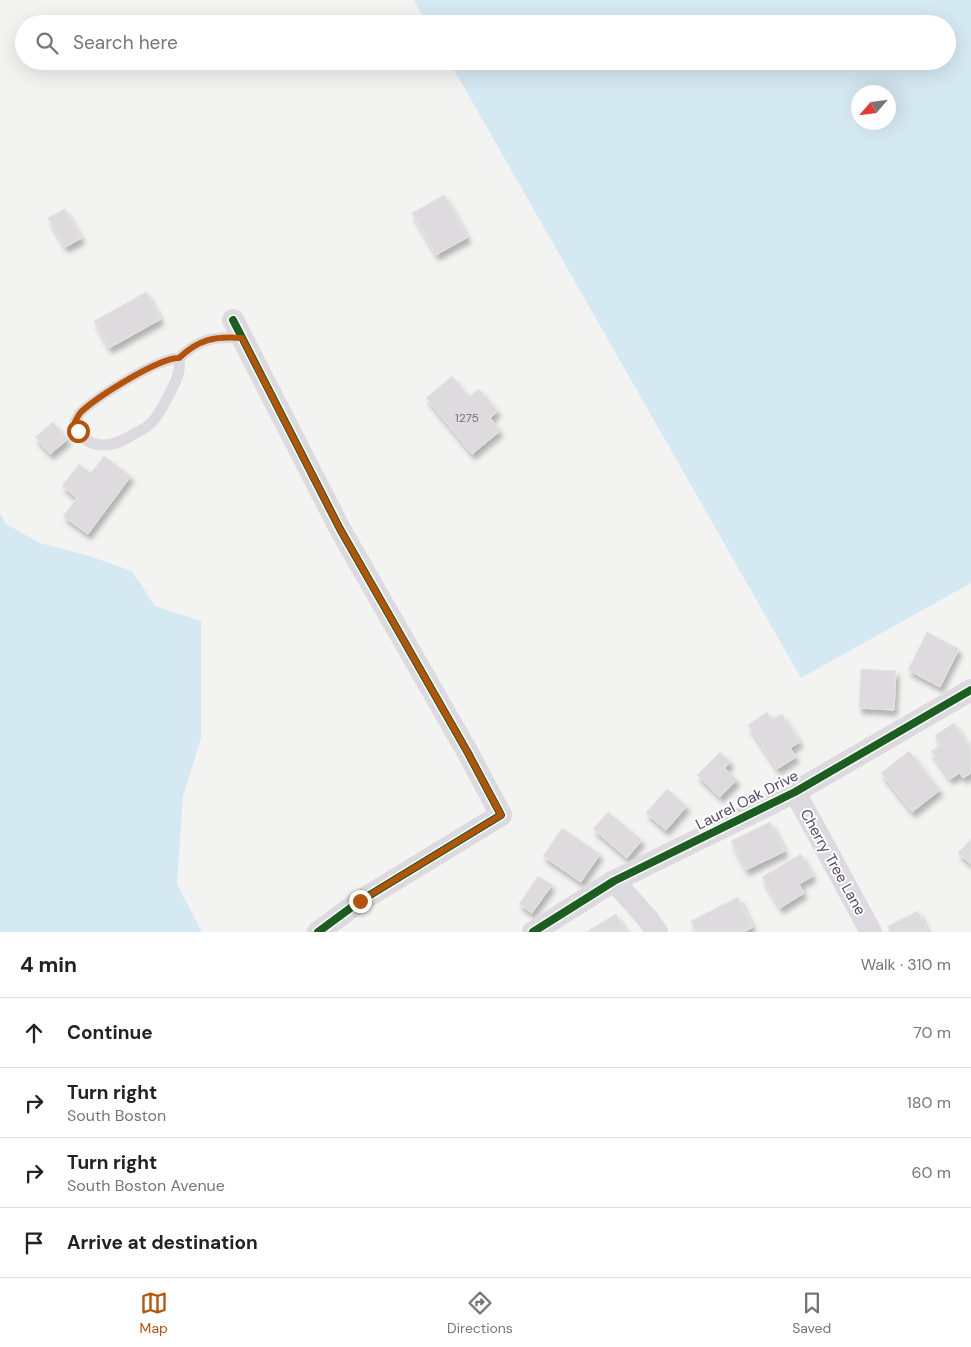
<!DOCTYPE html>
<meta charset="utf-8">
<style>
body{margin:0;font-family:"DM Sans",sans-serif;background:#f6f6f6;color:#222}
.compass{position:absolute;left:851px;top:85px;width:45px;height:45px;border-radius:50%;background:#fff;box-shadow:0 5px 20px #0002;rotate:242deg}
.stop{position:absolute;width:15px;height:15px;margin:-11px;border:4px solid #b45309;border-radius:50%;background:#fff}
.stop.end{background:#b45309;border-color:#fff;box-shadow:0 1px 5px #0008}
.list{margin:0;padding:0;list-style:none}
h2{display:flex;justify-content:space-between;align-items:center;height:65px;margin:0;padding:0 20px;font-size:21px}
h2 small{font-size:16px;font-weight:400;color:#767676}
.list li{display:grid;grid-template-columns:32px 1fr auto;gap:15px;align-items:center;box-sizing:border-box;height:70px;padding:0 20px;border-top:1px solid #e0e0e0}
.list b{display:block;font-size:19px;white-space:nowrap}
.list p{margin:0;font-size:16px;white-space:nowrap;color:#767676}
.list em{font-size:16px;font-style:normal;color:#767676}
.icon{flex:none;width:28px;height:28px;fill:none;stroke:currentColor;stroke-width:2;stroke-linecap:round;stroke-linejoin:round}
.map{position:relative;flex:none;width:971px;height:932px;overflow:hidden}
.search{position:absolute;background:#fff;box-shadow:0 5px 20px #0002;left:15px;right:15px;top:15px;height:55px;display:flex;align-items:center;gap:12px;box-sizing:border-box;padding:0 18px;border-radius:28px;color:#767676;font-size:19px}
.sheet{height:345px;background:#fff}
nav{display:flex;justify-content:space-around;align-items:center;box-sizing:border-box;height:70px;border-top:1px solid #e0e0e0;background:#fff;font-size:14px;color:#767676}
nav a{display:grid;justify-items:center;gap:2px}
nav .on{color:#b45309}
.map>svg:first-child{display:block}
</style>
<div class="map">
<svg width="971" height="932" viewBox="0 0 971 932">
<defs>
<filter id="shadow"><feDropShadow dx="3" dy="5.5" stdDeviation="2.5" flood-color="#0004"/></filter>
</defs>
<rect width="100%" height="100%" fill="#f3f3f2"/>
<g fill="#d5e9f3" fill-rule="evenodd">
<path d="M414 0H971V583L801 678 449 61H947V24H427ZM858 92H888V122H858Z"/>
<polygon points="0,513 6,524 40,543 89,556 132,571 155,606 201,621 201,738 183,796 177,884 202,932 0,932"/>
</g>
<g fill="#dddbde" stroke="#e5e4e5" filter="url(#shadow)">
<polygon points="444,195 468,237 436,255 412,213"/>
<polygon points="65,209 82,238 65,247 48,218"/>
<polygon points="146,292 161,319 109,348 94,321"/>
<polygon points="452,376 469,397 479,389 498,411 490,418 500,431 472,454 426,398"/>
<polygon points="53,422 68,439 50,454 35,437"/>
<polygon points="104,456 131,476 88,534 63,516 77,498 62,486 79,464 91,473"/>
<polygon points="927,632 959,649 940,687 908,670"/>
<polygon points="861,669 896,671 894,710 859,708"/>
<polygon points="767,712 772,720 782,714 800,742 790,748 796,757 777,769 748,725"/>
<polygon points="954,723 971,749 971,773 963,778 960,773 950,779 931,751 941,745 935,735"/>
<polygon points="909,751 940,790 912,812 881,773"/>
<polygon points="720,752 731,762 725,768 737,780 720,797 697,775"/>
<polygon points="667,789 687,806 666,830 646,813"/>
<polygon points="608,812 642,840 627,858 593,829"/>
<polygon points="770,822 785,851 746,870 731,841"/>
<polygon points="562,828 600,854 581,882 543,856"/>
<polygon points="971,839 971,864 958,853"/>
<polygon points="801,854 813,876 799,884 804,893 780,908 762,877"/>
<polygon points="538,876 552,885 532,913 519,904"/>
<polygon points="738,897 753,927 744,932 696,932 691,921"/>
<polygon points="918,911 928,932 890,932 888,926"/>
<polygon points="616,914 626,932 586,932"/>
</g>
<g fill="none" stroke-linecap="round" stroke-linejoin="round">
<path stroke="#dcdadf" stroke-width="11" d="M179 358C158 358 97 397 81 412 78 415 77 419 75 422 85 453 112 448 134 434 140 431 148 427 153 421 160 413 178 380 179 370 180 366 179 362 179 358 199 339 215 336 242 338"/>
<g stroke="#dcdadf" stroke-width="22">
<polyline points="233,320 340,529 468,753 501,815 360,901 318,932"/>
<polyline points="795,792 871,932"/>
<polyline points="614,881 647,918 657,932"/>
<polyline points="533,932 614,881 795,792 971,690"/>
</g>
<defs>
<g id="cycleway">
<polyline points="233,320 340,529 468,753 501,815 360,901 318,932"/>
<polyline points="533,932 614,881 795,792 971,690"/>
</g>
</defs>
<use href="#cycleway" stroke="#fff" stroke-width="11"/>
<use href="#cycleway" stroke="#1b5e20" stroke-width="8"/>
</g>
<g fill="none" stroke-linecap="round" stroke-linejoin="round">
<path stroke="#b45309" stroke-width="6" d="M78 431 75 422C77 419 78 415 81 412 97 397 158 358 179 358 199 339 215 336 242 338L340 529 468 753 501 815 360 901"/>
</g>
<g text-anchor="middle" stroke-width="4" stroke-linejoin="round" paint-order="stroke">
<g font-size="12" fill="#776e82">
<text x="467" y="422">1275</text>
</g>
<g font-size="15" fill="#534761" stroke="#fff">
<text transform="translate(747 800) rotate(-27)" y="5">Laurel Oak Drive</text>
<text transform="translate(833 862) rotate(61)" y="5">Cherry Tree Lane</text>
</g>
</g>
</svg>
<svg class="compass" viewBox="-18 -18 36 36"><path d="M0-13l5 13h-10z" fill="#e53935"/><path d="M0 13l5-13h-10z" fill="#767676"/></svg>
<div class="stop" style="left:78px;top:431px"></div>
<div class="stop end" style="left:360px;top:901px"></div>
<div class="search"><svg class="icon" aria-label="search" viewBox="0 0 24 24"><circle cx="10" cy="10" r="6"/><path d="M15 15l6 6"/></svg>Search here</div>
</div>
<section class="sheet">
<h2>4 min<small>Walk · 310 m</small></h2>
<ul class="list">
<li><svg class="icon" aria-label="ahead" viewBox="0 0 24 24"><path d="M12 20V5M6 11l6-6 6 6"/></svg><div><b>Continue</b></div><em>70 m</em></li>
<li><svg class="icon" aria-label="right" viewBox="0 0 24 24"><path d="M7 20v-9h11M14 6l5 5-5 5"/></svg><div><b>Turn right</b><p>South Boston</p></div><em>180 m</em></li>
<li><svg class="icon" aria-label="right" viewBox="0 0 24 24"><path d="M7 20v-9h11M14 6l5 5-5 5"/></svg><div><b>Turn right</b><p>South Boston Avenue</p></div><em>60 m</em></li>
<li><svg class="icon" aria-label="arrive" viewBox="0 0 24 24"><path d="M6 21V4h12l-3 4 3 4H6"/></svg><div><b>Arrive at destination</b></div></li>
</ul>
</section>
<nav>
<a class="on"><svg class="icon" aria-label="map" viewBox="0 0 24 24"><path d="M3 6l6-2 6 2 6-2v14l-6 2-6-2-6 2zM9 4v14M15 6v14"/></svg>Map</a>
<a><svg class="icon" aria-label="directions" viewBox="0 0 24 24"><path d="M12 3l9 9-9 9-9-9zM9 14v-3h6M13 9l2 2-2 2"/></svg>Directions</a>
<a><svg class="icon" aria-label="saved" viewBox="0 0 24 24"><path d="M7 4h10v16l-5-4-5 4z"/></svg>Saved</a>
</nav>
